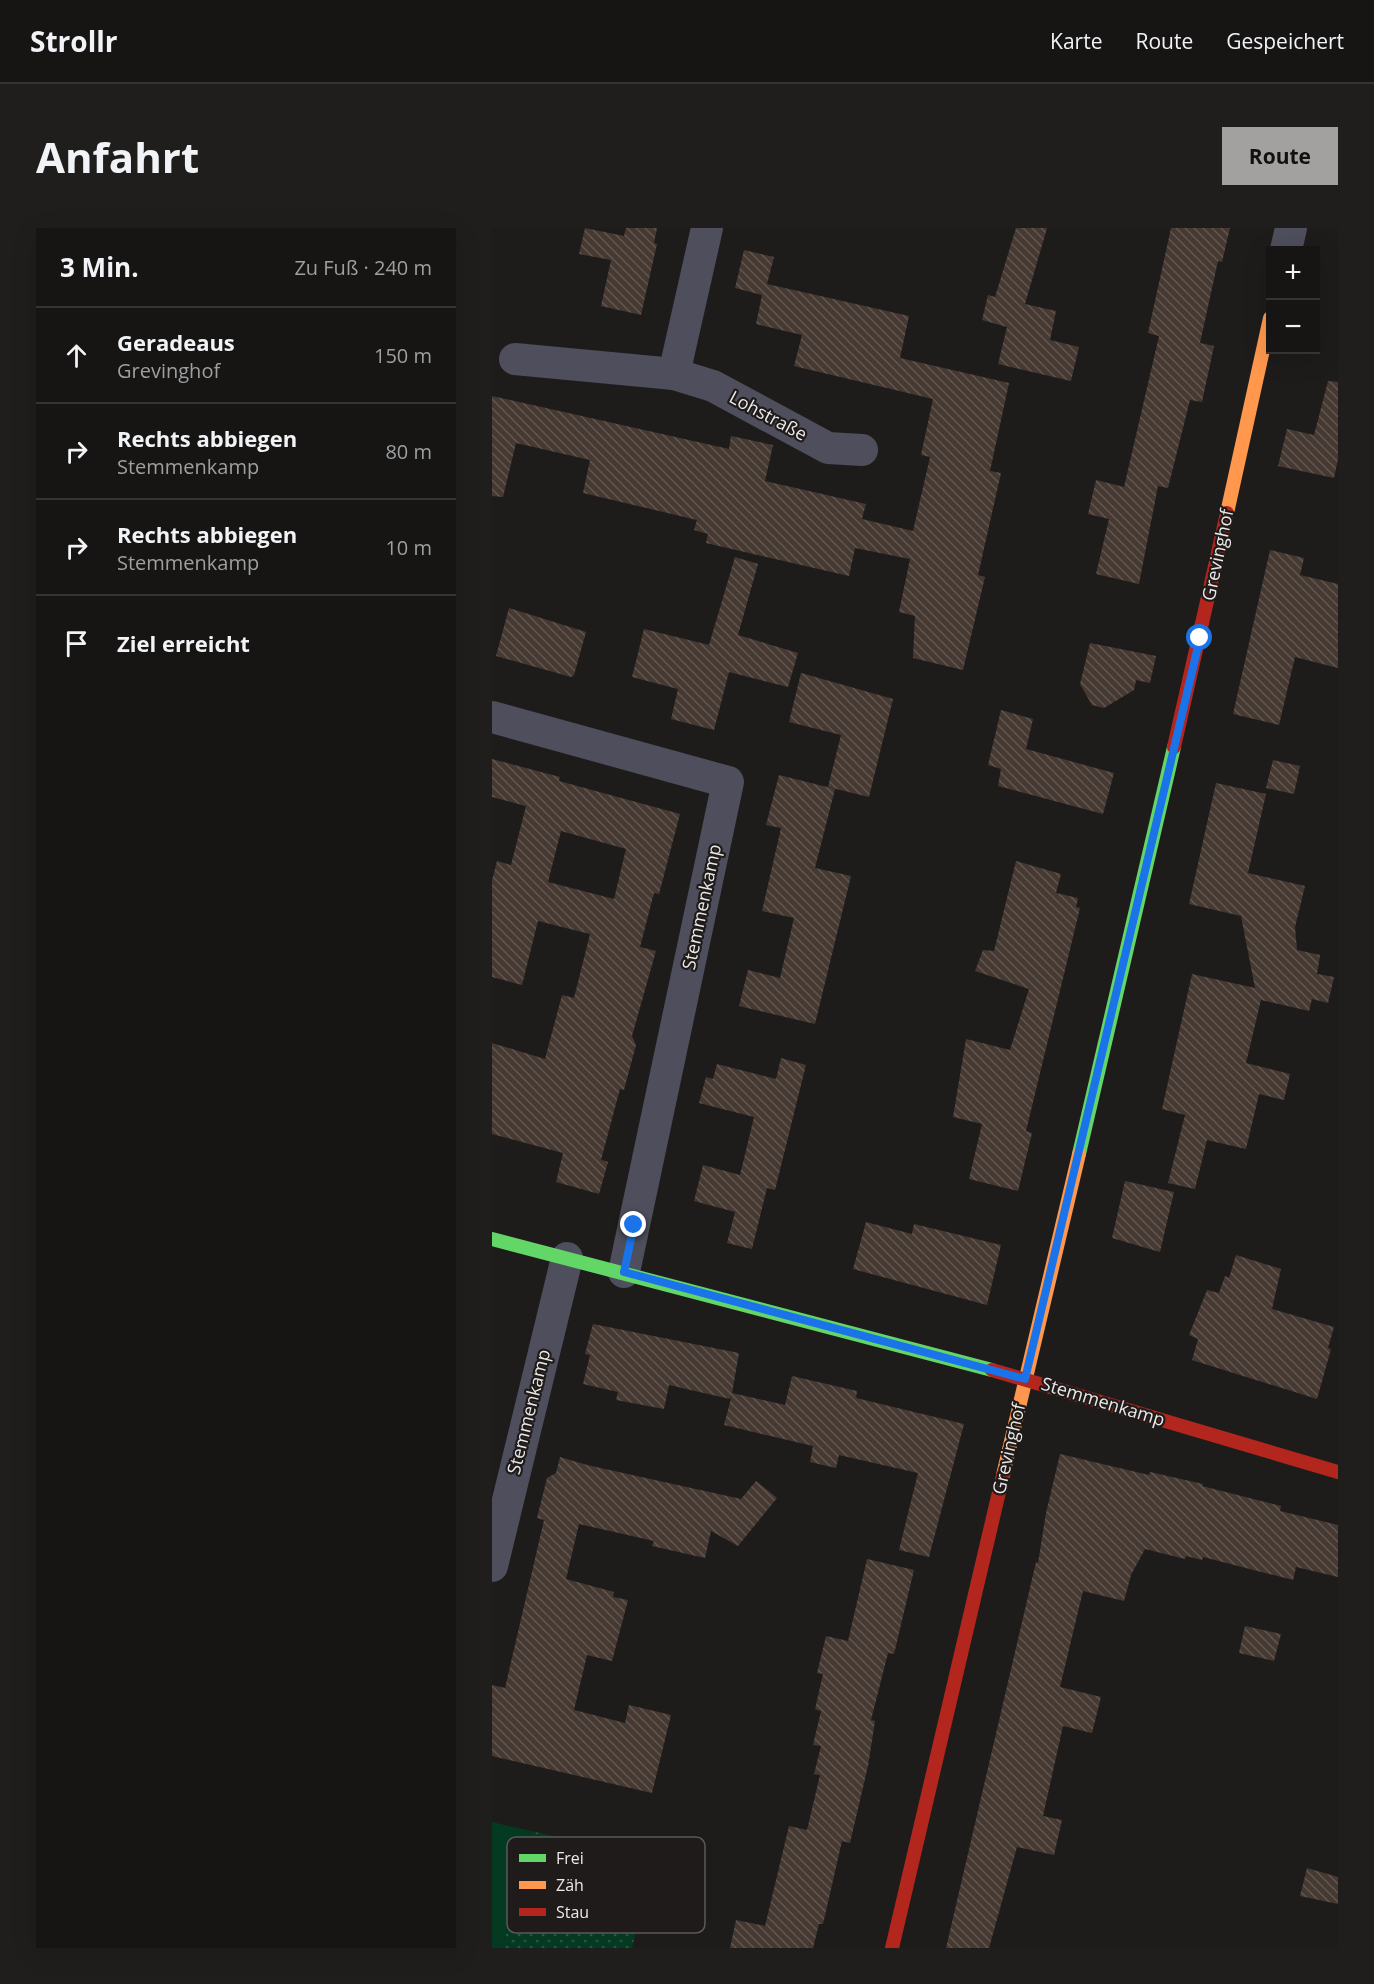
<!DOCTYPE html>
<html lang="de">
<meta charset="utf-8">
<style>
body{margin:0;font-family:"Open Sans",sans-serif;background:#1f1e1d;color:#f1f3f6}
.controls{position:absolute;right:18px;top:18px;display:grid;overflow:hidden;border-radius:0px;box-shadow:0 6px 24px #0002}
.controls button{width:54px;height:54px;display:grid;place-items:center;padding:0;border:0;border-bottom:2px solid #353434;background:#161514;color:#f1f3f6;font:30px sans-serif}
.stop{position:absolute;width:18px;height:18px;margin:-14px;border:4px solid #1a73e8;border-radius:50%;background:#fff}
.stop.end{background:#1a73e8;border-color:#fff;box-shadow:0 2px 6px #0008}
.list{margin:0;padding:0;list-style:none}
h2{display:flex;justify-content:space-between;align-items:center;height:78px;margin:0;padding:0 24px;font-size:26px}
h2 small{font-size:20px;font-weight:400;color:#9e9fa0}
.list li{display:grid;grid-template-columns:39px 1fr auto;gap:18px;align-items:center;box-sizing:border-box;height:96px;padding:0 24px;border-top:2px solid #353434}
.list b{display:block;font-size:22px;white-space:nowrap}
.list p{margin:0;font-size:20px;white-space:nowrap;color:#9e9fa0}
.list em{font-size:20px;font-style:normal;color:#9e9fa0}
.icon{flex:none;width:33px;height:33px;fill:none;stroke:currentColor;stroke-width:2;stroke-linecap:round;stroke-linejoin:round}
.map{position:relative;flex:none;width:846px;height:1720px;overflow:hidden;border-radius:0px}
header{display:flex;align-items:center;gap:36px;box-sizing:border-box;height:84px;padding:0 30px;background:#161514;border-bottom:2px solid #353434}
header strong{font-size:28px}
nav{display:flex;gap:33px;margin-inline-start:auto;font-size:21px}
.intro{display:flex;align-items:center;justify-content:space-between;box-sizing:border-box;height:144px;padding:0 36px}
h1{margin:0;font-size:42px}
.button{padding:15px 27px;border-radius:0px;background:#a3a1a0;color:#111;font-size:21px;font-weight:700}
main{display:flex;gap:36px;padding:0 36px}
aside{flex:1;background:#161514;border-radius:0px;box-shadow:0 6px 24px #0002}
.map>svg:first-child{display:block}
</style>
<header>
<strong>Strollr</strong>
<nav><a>Karte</a><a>Route</a><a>Gespeichert</a></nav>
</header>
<div class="intro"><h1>Anfahrt</h1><a class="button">Route</a></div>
<main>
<aside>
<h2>3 Min.<small>Zu Fuß · 240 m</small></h2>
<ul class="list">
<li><svg class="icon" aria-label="ahead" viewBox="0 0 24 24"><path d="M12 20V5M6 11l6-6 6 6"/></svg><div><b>Geradeaus</b><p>Grevinghof</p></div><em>150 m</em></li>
<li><svg class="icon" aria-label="right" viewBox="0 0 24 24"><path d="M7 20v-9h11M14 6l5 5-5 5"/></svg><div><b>Rechts abbiegen</b><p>Stemmenkamp</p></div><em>80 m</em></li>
<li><svg class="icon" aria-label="right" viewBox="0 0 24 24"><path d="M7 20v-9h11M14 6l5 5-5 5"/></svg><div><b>Rechts abbiegen</b><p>Stemmenkamp</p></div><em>10 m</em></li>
<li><svg class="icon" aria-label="arrive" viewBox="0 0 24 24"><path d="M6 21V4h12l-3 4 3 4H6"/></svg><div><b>Ziel erreicht</b></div></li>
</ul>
</aside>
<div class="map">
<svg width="846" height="1720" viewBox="0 0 846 1720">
<defs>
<pattern id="park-dots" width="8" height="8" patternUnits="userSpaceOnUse" patternTransform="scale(1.5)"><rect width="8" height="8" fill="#043922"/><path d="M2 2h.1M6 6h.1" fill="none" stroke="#295642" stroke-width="1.8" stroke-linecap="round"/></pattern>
<pattern id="building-back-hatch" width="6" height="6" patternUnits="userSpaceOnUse" patternTransform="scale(1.5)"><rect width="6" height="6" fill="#463932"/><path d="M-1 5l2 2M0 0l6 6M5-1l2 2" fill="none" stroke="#615650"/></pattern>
</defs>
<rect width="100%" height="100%" fill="#1e1c1b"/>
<polygon fill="url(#park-dots)" points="39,1603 161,1631 140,1720 10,1720"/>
<polygon fill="#043922" points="0,1594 39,1603 10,1720 0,1720"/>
<g fill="url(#building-back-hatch)" fill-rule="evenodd">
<polygon points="93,0 132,8 134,0 165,0 162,15 165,16 149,87 109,78 119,32 87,26"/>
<polygon points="524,0 555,0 533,76 564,83 558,112 587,119 579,153 506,136 515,99 490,92 496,67 503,69"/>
<polygon points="679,0 738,0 730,34 726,33 708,115 722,118 710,174 698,172 676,260 666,258 647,356 604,346 617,291 596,286 604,252 632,259 667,108 656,105"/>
<polygon points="252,22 282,29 275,56 417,88 408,130 517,155 498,243 509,245 486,347 493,349 471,442 421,430 423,388 407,384 418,331 363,320 357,348 214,315 216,306 202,302 205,292 91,265 98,232 24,215 11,269 0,268 0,168 237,221 239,208 281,217 273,253 374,276 370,291 421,303 438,229 429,227 441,171 302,138 310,107 264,96 270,67 243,60"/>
<polygon points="836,153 846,154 846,231 842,250 786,238 795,201 822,207"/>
<polygon points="778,322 812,330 808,347 846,356 846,440 803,429 787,497 741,486"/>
<polygon points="243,329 266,336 246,407 306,425 296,459 237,444 222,502 179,491 186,461 140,449 152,401 217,417"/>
<polygon points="17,380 94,404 82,447 79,449 4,428"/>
<polygon points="598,415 664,428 658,455 644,452 642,462 612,480 600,477 588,456"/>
<polygon points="309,445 401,471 377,569 336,559 349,507 297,494"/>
<polygon points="509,482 541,491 534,521 622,545 611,586 506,558 509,541 496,537"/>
<path d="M0 531 68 549 67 553 188 586 167 666 162 665 148 719 164 723 140 808 144 817 132 862 128 861 109 932 116 934 107 966 64 954 71 925 0 906V815L53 831 70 767 82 770 98 706 46 693 30 757 0 749V652L5 633 19 637 34 578 0 569ZM69 603 134 621 122 671 56 654Z"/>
<polygon points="781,532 808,538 802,566 774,560"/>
<polygon points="287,547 343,561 323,640 359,648 323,796 247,778 256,742 288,750 302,690 270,683 289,600 274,597"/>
<polygon points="724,555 774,566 756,645 813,658 803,699 805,722 828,727 825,746 842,749 836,775 820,771 817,783 769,772 754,835 798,846 792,872 767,866 754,921 715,912 703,961 676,955 693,887 670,881 700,746 763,760 749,688 697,676"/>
<polygon points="524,633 569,646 564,665 586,670 584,679 588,680 534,903 540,905 526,963 477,951 490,896 461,889 474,811 518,822 537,761 483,743 491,722 502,723"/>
<polygon points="289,830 314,837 283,962 275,960 260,1021 235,1015 243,984 202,973 211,937 248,947 262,889 207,875 214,849 221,851 225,836 284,851"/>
<polygon points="633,953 682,964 668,1024 620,1010"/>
<polygon points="374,994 420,1006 422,996 509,1017 495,1077 361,1041"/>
<polygon points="744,1027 789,1041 780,1081 842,1099 836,1120 839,1121 825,1171 700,1132 706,1111 697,1107 715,1062 727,1065 733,1048 737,1050"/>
<polygon points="101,1096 247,1125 240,1165 293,1177 300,1148 365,1163 364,1170 472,1196 437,1329 407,1322 426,1245 347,1227 344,1240 318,1234 321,1218 232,1197 240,1167 238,1171 177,1157 172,1181 124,1172 126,1164 91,1156 98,1127 93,1126"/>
<polygon points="568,1226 657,1247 658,1244 711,1256 710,1258 789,1278 788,1283 846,1297 846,1349 804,1339 801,1352 711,1329 710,1332 694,1328 693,1331 653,1321 639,1347 632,1373 591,1363 568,1459 609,1469 600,1505 571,1498 551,1588 570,1592 562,1627 525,1619 497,1720 454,1720 544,1334 546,1335 554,1285"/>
<polygon points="68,1229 95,1237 249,1271 264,1253 285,1270 246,1318 219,1303 213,1330 160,1318 162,1313 87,1296 74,1351 122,1364 121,1369 136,1372 120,1433 95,1427 82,1482 133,1495 137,1477 179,1487 160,1565 0,1528 0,1457 13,1460 52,1292 45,1290 55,1250 64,1245"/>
<polygon points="375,1331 422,1342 402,1426 396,1425 379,1492 383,1493 376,1538 358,1615 350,1613 331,1696 327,1696 321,1720 238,1720 244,1692 273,1698 297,1598 315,1602 328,1547 322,1546 329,1518 321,1517 329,1483 323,1481 331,1446 325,1445 334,1408 356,1413"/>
<polygon points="753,1398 789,1406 782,1433 747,1425"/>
<polygon points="815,1640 846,1649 846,1676 808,1668"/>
</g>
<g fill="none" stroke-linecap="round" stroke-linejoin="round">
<g stroke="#4e4e5c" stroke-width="32">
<polyline points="794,22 799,0"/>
<polyline points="23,131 182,146 215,0"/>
<polyline points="182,146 221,158 336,220 370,222"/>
<polyline points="0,489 236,554 132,1044"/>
<polyline points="0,1338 75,1030"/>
</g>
<g stroke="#63d668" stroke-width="14">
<polyline points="587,926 682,519"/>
<polyline points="0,1011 500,1142"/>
</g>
<g stroke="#ff974d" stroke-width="14">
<polyline points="735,285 778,90"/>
<polyline points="511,1247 587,926"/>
</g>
<g stroke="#b3261e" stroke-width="14">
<polyline points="682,519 735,285"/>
<polyline points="500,1142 846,1244"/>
<polyline points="400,1720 511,1247"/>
</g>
</g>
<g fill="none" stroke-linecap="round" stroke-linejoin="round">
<polyline stroke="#1a73e8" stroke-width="8" points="142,997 132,1044 533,1151 708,410"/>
</g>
<g text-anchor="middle" stroke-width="4.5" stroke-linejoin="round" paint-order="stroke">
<g font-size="18" fill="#ebe9e8" stroke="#1f1b1a">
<text transform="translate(276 188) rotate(28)" y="6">Lohstraße</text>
<text transform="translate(726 327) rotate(-78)" y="6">Grevinghof</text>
<text transform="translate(210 679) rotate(-78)" y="6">Stemmenkamp</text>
<text transform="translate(611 1174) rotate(17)" y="6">Stemmenkamp</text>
<text transform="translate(37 1184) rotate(-76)" y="6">Stemmenkamp</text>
<text transform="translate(517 1221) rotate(-77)" y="6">Grevinghof</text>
</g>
</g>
<rect x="15" y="1609" width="198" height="96" rx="9" fill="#1f1b1a" stroke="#5c5958" stroke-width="1.5"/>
<rect x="27" y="1626" width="27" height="8" fill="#63d668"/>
<rect x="27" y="1653" width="27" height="8" fill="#ff974d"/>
<rect x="27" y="1680" width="27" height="8" fill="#b3261e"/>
<g font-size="16" fill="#ebe9e8">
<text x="64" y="1636">Frei</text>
<text x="64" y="1663">Zäh</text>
<text x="64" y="1690">Stau</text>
</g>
</svg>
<div class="controls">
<button>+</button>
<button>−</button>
</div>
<div class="stop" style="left:708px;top:410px"></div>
<div class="stop end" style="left:142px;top:997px"></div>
</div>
</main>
